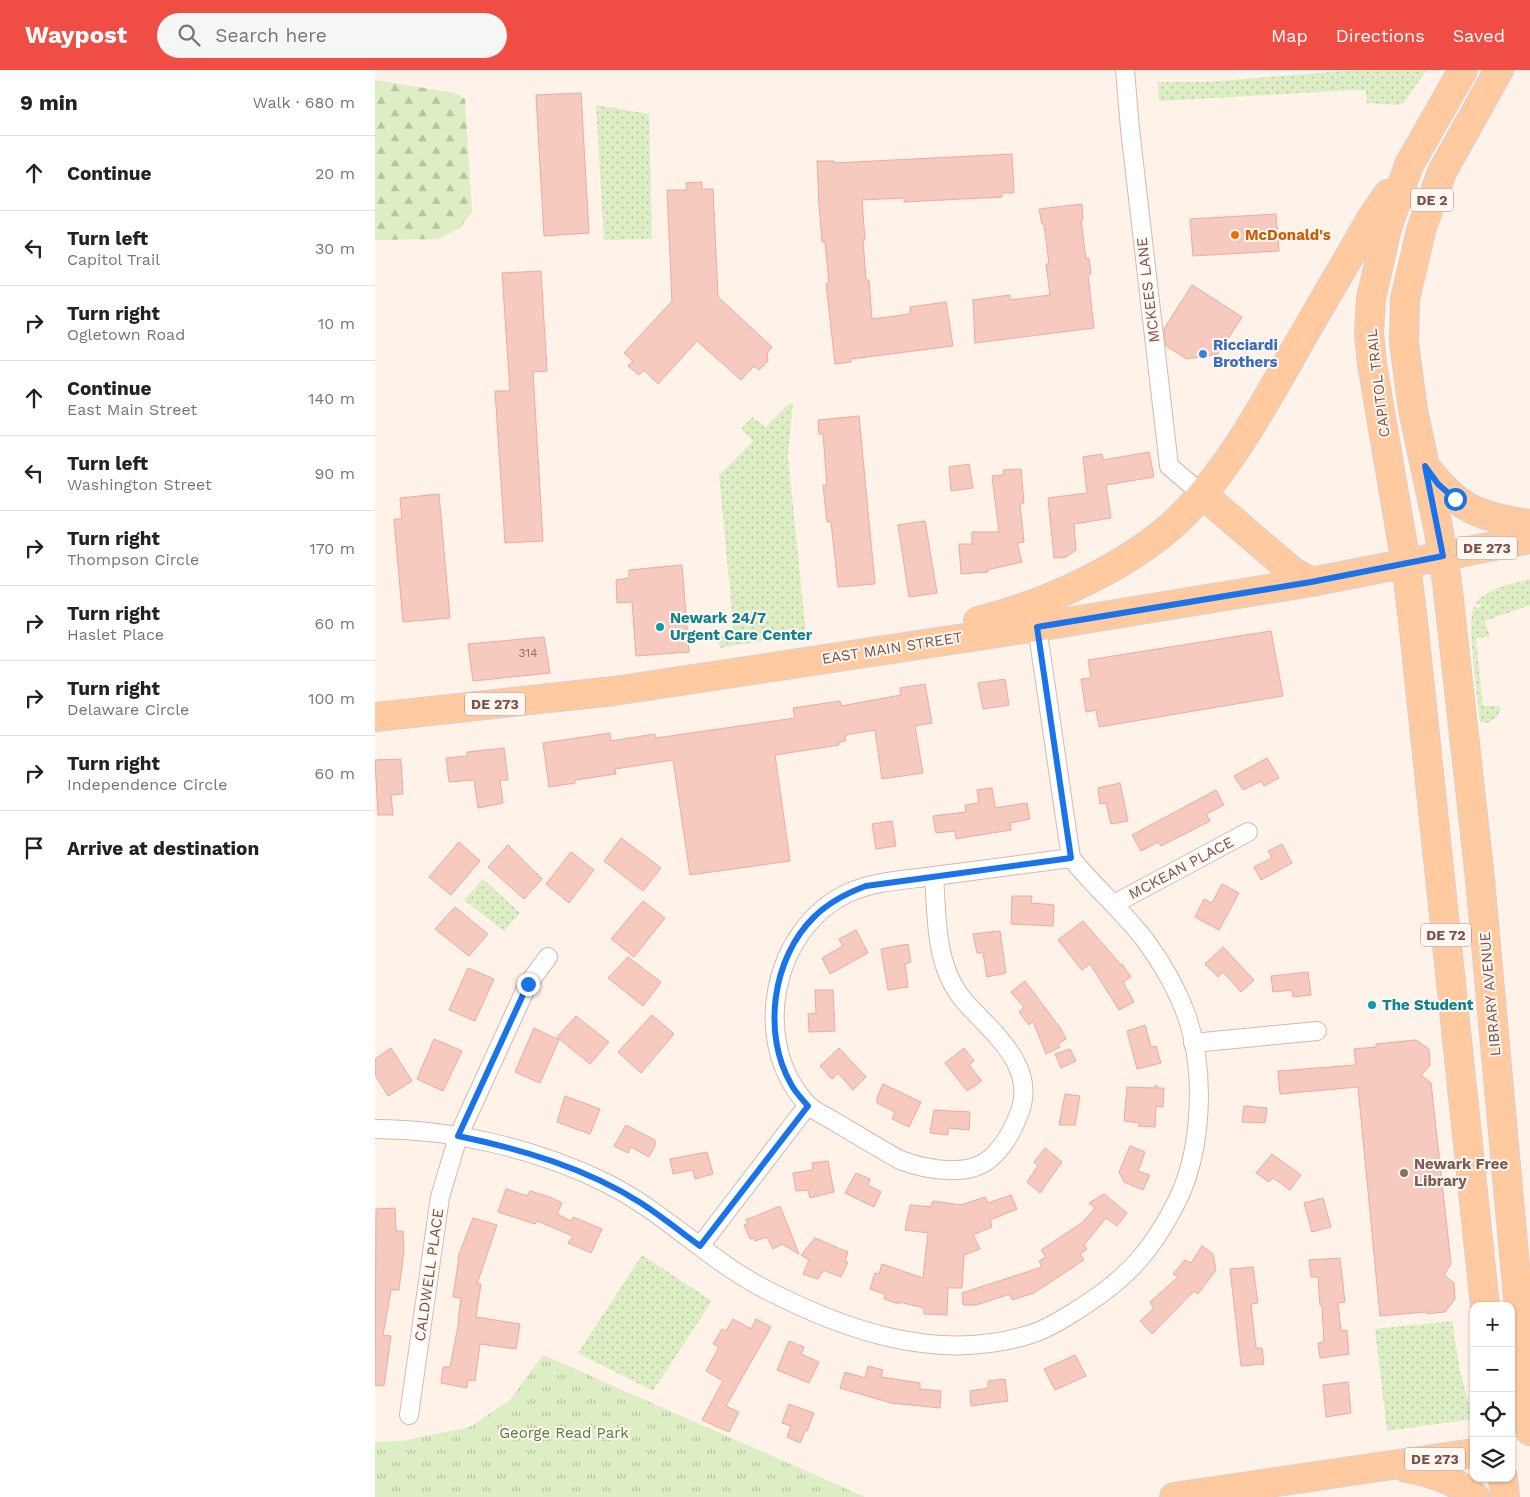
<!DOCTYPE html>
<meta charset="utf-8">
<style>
body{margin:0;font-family:"Work Sans",sans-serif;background:#f6f6f6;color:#222}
.controls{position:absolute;right:15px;bottom:15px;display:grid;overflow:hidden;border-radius:10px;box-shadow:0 1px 4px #0004}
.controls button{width:45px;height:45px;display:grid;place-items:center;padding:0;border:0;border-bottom:1px solid #e0e0e0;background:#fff;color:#222;font:25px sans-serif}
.stop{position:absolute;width:15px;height:15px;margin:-11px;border:4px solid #1a73e8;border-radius:50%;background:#fff}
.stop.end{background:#1a73e8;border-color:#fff;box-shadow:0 1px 5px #0008}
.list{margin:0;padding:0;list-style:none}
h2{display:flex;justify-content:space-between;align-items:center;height:65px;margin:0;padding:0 20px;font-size:21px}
h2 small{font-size:16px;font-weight:400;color:#767676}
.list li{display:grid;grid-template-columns:32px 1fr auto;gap:15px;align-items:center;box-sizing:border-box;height:75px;padding:0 20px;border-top:1px solid #e0e0e0}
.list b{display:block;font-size:19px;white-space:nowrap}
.list p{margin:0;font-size:16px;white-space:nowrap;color:#767676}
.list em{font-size:16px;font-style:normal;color:#767676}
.icon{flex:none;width:28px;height:28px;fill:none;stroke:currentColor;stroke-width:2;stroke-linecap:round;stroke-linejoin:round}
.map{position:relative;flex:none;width:1155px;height:1427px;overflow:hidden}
header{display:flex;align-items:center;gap:30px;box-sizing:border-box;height:70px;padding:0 25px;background:#f04d45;color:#fff}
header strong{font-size:24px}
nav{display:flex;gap:28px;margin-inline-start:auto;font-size:18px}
.search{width:350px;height:45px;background:#f6f6f6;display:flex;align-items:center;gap:12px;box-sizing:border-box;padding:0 18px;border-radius:28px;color:#767676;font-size:19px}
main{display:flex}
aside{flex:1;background:#fff}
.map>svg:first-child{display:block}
</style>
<header>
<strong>Waypost</strong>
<div class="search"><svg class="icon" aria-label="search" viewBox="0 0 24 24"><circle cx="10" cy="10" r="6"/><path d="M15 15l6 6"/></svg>Search here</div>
<nav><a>Map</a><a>Directions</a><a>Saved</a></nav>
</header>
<main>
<aside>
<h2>9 min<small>Walk · 680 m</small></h2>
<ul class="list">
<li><svg class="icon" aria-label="ahead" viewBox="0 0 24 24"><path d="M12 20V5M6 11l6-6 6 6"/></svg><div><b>Continue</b></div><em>20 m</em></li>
<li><svg class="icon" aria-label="left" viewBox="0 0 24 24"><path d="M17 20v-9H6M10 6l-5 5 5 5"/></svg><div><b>Turn left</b><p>Capitol Trail</p></div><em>30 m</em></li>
<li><svg class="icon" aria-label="right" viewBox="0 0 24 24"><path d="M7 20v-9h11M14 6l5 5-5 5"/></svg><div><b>Turn right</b><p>Ogletown Road</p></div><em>10 m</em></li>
<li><svg class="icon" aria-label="ahead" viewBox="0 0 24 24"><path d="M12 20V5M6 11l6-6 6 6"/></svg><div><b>Continue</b><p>East Main Street</p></div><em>140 m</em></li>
<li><svg class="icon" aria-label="left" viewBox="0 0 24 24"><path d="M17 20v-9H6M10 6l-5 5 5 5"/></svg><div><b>Turn left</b><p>Washington Street</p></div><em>90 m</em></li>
<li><svg class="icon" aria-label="right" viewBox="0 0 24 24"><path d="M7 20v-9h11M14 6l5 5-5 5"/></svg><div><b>Turn right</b><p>Thompson Circle</p></div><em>170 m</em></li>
<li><svg class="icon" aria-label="right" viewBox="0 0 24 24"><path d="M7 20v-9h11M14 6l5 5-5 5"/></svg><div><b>Turn right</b><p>Haslet Place</p></div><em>60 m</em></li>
<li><svg class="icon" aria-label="right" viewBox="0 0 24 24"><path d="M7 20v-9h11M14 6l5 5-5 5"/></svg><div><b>Turn right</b><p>Delaware Circle</p></div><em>100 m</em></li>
<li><svg class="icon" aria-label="right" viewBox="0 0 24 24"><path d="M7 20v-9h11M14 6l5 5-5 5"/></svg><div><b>Turn right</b><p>Independence Circle</p></div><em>60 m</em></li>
<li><svg class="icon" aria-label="arrive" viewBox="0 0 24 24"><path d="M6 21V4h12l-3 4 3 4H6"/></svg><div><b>Arrive at destination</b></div></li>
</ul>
</aside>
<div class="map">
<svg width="1155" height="1427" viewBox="0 0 1155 1427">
<defs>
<pattern id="grass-dots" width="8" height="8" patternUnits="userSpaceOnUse" patternTransform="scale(1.25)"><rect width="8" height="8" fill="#ddeec5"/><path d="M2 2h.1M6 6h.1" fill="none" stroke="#b8c3a2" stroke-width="1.8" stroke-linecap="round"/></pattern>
<pattern id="forest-firs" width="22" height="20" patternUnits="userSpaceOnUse" patternTransform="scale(1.25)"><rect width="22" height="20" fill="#ddeec5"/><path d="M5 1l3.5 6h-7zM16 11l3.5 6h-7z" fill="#b8c3a2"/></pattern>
<pattern id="park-tufts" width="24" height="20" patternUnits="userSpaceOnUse" patternTransform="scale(1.25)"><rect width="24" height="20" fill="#ddeec5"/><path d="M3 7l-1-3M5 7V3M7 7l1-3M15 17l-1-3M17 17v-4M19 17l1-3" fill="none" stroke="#b8c3a2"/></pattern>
</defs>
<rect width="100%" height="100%" fill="#fef2e9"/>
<g fill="url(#grass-dots)">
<polygon points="981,0 1052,0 1027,35 992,33 991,21 979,20 784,31 783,12 830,12"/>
<polygon points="221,35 274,44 277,169 229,170"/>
<polygon points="418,333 413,386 431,564 345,578 342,567 359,564 344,405 378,371 366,359 377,347 391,357 413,334"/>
<path d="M1155 509V535L1110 551 1115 567 1101 568 1108 636H1124L1126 639 1122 647 1113 653 1105 652C1103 628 1091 554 1099 536L1105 538 1106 535 1101 533C1114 517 1137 514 1155 509Z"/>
<polygon points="108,809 145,843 129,861 89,830"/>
<polygon points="267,1185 337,1231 278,1321 203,1283"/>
<polygon points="1077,1251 1085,1301 1098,1349 1012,1361 1000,1259"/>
</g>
<polygon fill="url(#forest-firs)" points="0,10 80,23 90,29 97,142 85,158 63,169 0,170"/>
<polygon fill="url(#park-tufts)" points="168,1285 490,1427 0,1427 0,1372 27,1371 95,1357 135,1330"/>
<g fill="#f6cabe" stroke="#eaac9d">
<polygon points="206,23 214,163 169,166 161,25"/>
<polygon points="637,84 639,123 627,123 627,127 529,132 529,128 487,130 490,170 488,170 491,210 494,210 497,249 535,244 535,237 571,232 578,276 476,289 476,292 460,294 451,213 454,213 450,172 447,172 444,134 442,91 459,91 459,93"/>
<polygon points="327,112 327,119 338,119 343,227 397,277 392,283 393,291 384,300 379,296 366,310 322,271 283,314 269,300 264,305 253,296 258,291 249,283 297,231 292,120 312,120 311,113"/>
<polygon points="707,134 708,150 706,150 711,189 714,188 716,204 713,205 719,258 600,273 598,230 635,225 635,230 675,225 671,194 674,194 669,154 667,154 664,139"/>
<polygon points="901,144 904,181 818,186 815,149"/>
<polygon points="166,201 172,301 158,302 168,471 130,473 120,321 135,321 127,203"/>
<polygon points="817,215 867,247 843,284 812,289 791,276 789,259"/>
<polygon points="484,346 500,514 463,517 456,452 452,452 448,415 452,415 448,364 444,364 443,350"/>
<polygon points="774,382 779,407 731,415 736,448 699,454 701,480 691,487 679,488 673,428 712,423 708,387 727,384 728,390"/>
<polygon points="594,394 598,418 576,421 574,397"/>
<polygon points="646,399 649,433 645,433 649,472 642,473 647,492 612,500 613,502 586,504 584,474 597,474 597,462 624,462 617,406 629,405 628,400"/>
<polygon points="64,424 75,548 28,552 19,449 27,449 25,428"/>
<polygon points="550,451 562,523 534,527 523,455"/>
<polygon points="307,495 314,582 261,586 257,532 242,533 241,510 254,508 254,500"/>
<polygon points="896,561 908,626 724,657 721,640 711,642 706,609 716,608 713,590"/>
<polygon points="169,567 175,603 98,611 93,574"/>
<polygon points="630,609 634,635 608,639 603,613"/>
<polygon points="550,614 557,653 540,656 548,703 507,709 500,660 470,665 471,671 463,672 464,675 400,685 415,791 315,805 298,690 240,699 241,704 200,710 200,713 174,717 168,673 235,663 236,671 280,664 281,668 420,648 418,638 465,631 466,636 526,625 525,618"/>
<polygon points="129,678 133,710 125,710 128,733 103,738 99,710 74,712 71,688 92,686 92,682"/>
<polygon points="892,688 904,708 889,716 886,711 868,720 859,706"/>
<polygon points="26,689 28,724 16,725 18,745 3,745 0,690"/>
<polygon points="745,713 753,751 736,754 731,733 725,734 723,718"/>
<polygon points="617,718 620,738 652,733 655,749 635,753 636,760 598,766 581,769 580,761 561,763 558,746 591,742 590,735 604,733 602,720"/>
<polygon points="841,720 849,735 831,744 835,751 786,776 783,772 766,781 757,765"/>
<polygon points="517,751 521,776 501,779 497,754"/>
<polygon points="246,768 286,798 268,821 229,791"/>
<polygon points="84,772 105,791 76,825 54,807"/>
<polygon points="907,774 917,793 886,810 879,797 897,788 893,781"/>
<polygon points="133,775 167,809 149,829 113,797"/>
<polygon points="196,782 219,800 194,833 171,814"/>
<polygon points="847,814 864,823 844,860 820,847 829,829 837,833"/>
<polygon points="637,826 657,826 656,833 679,835 678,856 636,854"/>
<polygon points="268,831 290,848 259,887 236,869"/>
<polygon points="80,837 113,864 94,886 60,859"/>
<polygon points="708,851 746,895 747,894 756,907 748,912 759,932 744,940 715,894 707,900 683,870"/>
<polygon points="481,860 493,883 455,904 447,888 468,876 464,869"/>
<polygon points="625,861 631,903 612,907 608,883 602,883 598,864"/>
<polygon points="533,874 536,892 530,894 533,917 513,920 506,879"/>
<polygon points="848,877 879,910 866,922 848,902 843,907 830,894"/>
<polygon points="253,887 286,912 268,936 233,908"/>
<polygon points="93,898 119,909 100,951 74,940"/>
<polygon points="933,902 936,925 918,927 917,920 898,922 896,906"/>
<polygon points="650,911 686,959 691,969 683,974 685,977 671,984 658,951 654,955 644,942 649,937 636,922"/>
<polygon points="440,920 458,920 460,961 434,962 433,944 441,943"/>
<polygon points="277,945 299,964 266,1003 243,982"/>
<polygon points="201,946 234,972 215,994 182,967"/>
<polygon points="770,955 776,977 781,976 786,993 762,999 752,961"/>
<polygon points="159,958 184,970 165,1013 140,1002"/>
<polygon points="59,969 87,981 68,1021 42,1009"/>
<polygon points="1041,970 1054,979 1055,995 1046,1005 1056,1013 1076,1194 1069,1205 1079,1213 1080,1229 1070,1242 1052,1244 1050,1242 1005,1246 983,1017 905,1024 903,1001 981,995 979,979 1001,977 1001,974"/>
<polygon points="16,978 37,1011 13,1026 0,1005 0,989"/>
<polygon points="464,978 491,1007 478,1020 463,1003 457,1009 445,996"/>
<polygon points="589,978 599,991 594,995 607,1011 592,1021 570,993"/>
<polygon points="695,979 701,991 686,998 680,984"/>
<polygon points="508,1014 546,1032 534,1057 517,1049 520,1042 502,1033 502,1027"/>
<polygon points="781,1015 782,1018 789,1018 788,1037 781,1036 780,1057 763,1056 765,1053 749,1051 752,1017 779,1018"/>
<polygon points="690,1024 705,1026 700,1055 684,1055"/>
<polygon points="190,1026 225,1039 215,1064 182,1052"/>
<polygon points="869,1036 892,1038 890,1053 867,1052"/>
<polygon points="559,1040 595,1042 594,1060 573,1058 573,1065 555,1063"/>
<polygon points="251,1055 280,1070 280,1076 274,1087 256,1077 253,1083 239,1076"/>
<polygon points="755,1076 770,1082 763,1101 775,1105 768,1120 749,1112 744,1102"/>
<polygon points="670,1078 687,1092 665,1123 652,1112 663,1096 659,1092"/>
<polygon points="332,1082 338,1104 320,1109 318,1100 298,1104 295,1089"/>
<polygon points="897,1084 926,1105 915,1120 898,1108 894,1112 881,1103"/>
<polygon points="453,1091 459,1122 435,1128 433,1120 421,1121 418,1103 438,1100 437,1093"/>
<polygon points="481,1103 495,1109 493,1115 506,1122 499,1137 470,1123"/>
<polygon points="131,1119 152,1126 155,1121 175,1127 187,1133 182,1144 196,1151 198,1147 227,1159 216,1183 193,1173 198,1166 162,1151 160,1154 123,1142"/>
<polygon points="729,1124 752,1143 742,1156 731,1148 709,1175 712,1179 705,1184 709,1190 659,1223 637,1230 635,1224 601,1235 588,1235 587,1223 667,1197 664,1191 671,1187 666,1180 708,1152 720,1138 714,1133"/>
<polygon points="636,1125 642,1139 615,1150 617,1157 598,1165 605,1179 589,1185 587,1218 573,1218 572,1245 549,1244 549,1238 524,1232 524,1234 509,1229 510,1224 495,1219 500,1203 504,1204 507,1194 548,1208 553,1163 530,1160 535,1135 556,1137 558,1131 586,1135 610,1127 613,1133"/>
<polygon points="948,1128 956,1157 937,1162 929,1133"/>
<polygon points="405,1136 424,1184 407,1174 398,1179 392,1167 380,1171 379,1168 375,1169 369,1155 373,1154 371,1150"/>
<polygon points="20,1138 21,1161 28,1161 29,1180 24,1220 16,1220 8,1265 16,1266 9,1316 0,1315 1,1139"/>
<polygon points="98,1148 122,1155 102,1214 106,1214 101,1247 145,1254 141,1279 105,1274 100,1311 93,1310 92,1318 66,1313 68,1297 75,1297 84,1251 83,1251 86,1228 78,1227 84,1187 83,1187"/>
<polygon points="440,1168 473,1182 470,1191 473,1192 466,1207 448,1200 443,1209 428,1204 434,1190 426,1185"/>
<polygon points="827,1176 838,1184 841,1200 823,1224 819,1221 777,1264 765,1251 779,1238 775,1232 803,1207 798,1204 810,1190 816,1193"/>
<polygon points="965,1188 970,1232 963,1233 966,1261 972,1260 974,1284 945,1288 943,1273 949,1272 947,1235 945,1235 943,1207 936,1207 934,1190"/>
<polygon points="878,1197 883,1233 876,1234 881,1278 887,1278 889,1294 866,1296 855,1199"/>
<polygon points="358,1249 376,1259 381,1249 396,1257 351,1336 364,1342 354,1362 327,1350 348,1311 331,1301 344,1277 338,1274 347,1259 351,1261"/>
<polygon points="414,1271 429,1277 426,1284 444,1292 434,1313 402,1300"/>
<polygon points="700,1285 711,1306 680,1320 669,1299"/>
<polygon points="493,1296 508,1300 506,1307 545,1313 545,1319 566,1321 565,1338 516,1333 465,1318 470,1302 490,1308"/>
<polygon points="630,1309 633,1331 596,1336 595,1321 613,1318 613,1311"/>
<polygon points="973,1312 976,1343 951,1347 948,1315"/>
<polygon points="414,1334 439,1343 432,1361 430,1361 425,1373 412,1367 416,1356 407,1353"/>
</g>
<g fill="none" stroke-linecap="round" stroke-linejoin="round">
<defs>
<g id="minor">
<polyline points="750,0 755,59 794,396 827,424"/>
<path d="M559 806C531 810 499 811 473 823 397 859 375 971 431 1033 437 1040 448 1045 457 1050 479 1063 502 1077 525 1090 552 1100 596 1109 619 1085 631 1073 638 1060 644 1044 663 997 618 963 590 932 582 923 574 908 570 896 561 870 561 833 559 806L696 788"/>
<polyline points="739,834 873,762"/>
<polyline points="818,973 942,961"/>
<path d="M0 1059C77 1059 164 1079 233 1114 287 1141 331 1187 384 1216 467 1260 565 1295 659 1263 677 1257 694 1245 710 1235 753 1207 777 1180 800 1135 828 1082 831 1000 811 944 801 917 787 893 770 870 748 841 719 817 696 788L662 557"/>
<polyline points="325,1176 433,1035"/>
<polyline points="34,1345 65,1127 83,1067 153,914 173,887"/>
</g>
<g id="primary">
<polyline points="1088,0 1034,95 1012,158 996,229 994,263 997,294 1031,494 1038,551 1110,1236"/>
<polyline points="1124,0 1067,102 1047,157 1030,229 1029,273 1038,340 1063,457 1072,512 1105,809 1155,1361"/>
<path d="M1051 397C1083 439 1104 447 1155 454"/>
<polyline points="827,424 917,501 936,512"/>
<path d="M603 551C673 534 762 493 812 441 857 394 888 336 920 280 945 236 971 193 996 149L1013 124"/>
<polyline points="0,647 239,621 662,557 936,512 1155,469"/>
<path d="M1032 1398C1058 1403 1080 1410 1100 1427"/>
<polyline points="1128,1408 1130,1427"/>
<polyline points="799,1427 1099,1383"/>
</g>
</defs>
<use href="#minor" stroke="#d4b9af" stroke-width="20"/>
<use href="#primary" stroke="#dacfcc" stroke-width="30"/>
<use href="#minor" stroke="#fff" stroke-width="18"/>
<use href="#primary" stroke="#ffca9f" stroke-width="28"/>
</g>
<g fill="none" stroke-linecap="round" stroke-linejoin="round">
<path stroke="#1a73e8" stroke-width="6" d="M153 914 83 1066C146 1079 211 1098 266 1133 286 1146 306 1162 325 1176L433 1036C427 1029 420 1022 416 1014 387 964 397 888 439 847 454 832 472 823 491 816L696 788 662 557 936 512 1068 486 1050 396 1063 414 1080 429"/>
</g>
<circle fill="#e8710a" stroke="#fff7f1" stroke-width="2" cx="860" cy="165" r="5"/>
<circle fill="#3f7fe0" stroke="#fff7f1" stroke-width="2" cx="828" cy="284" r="5"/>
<g fill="#0f9aa8" stroke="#fff7f1" stroke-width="2">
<circle cx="285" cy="557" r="5"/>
<circle cx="997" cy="935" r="5"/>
</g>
<circle fill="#8d6e63" stroke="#fff7f1" stroke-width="2" cx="1029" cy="1103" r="5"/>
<g text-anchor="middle" stroke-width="4" stroke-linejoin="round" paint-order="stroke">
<g font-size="12" fill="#9a7066">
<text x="153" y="587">314</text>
</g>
<g fill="#fff7f1" stroke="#a3847b" stroke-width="1">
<rect x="1036" y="118.5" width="42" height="23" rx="4"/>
<rect x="1082" y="466.5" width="60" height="23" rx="4"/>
<rect x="90" y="622.5" width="60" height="23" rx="4"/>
<rect x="1046" y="853.5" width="50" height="23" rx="4"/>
<rect x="1030" y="1377.5" width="60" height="23" rx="4"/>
</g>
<g font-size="14" font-weight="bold" fill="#7b5249">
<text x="1057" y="135">DE 2</text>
<text x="1112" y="483">DE 273</text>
<text x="120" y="639">DE 273</text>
<text x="1071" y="870">DE 72</text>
<text x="1060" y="1394">DE 273</text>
</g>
<g font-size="15" font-weight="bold" fill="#c56008" stroke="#fff7f1" text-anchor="start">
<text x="870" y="170">McDonald's</text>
</g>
<g font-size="15" fill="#7b5249" stroke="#fff7f1">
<text transform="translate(773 220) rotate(-97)" y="5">MCKEES LANE</text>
<text transform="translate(1003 313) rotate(-97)" y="5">CAPITOL TRAIL</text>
<text transform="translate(517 578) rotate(-9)" y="5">EAST MAIN STREET</text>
<text transform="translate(806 798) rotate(-28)" y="5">MCKEAN PLACE</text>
<text transform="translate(1115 924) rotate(-95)" y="5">LIBRARY AVENUE</text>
<text transform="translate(54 1205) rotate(-82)" y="5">CALDWELL PLACE</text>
</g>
<g font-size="15" font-weight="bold" fill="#366cbe" stroke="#fff7f1" text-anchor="start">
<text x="838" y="280">Ricciardi<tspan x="838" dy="17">Brothers</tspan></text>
</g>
<g font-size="15" font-weight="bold" fill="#0d838f" stroke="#fff7f1" text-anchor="start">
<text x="295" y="553">Newark 24/7<tspan x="295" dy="17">Urgent Care Center</tspan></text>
<text x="1007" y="940">The Student</text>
</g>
<g font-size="15" font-weight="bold" fill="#785e54" stroke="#fff7f1" text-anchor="start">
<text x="1039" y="1099">Newark Free<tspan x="1039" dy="17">Library</tspan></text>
</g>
<g font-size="15" fill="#5b7c3d" stroke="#fff7f1">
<text x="189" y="1368">George Read Park</text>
</g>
</g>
</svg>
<div class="controls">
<button>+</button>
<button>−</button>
<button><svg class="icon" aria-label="locate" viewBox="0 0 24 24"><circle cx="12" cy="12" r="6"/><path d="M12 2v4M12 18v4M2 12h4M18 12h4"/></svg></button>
<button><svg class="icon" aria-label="layers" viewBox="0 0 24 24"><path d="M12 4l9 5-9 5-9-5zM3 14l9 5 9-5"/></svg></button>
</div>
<div class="stop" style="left:1080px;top:429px"></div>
<div class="stop end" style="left:153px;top:914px"></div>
</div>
</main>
